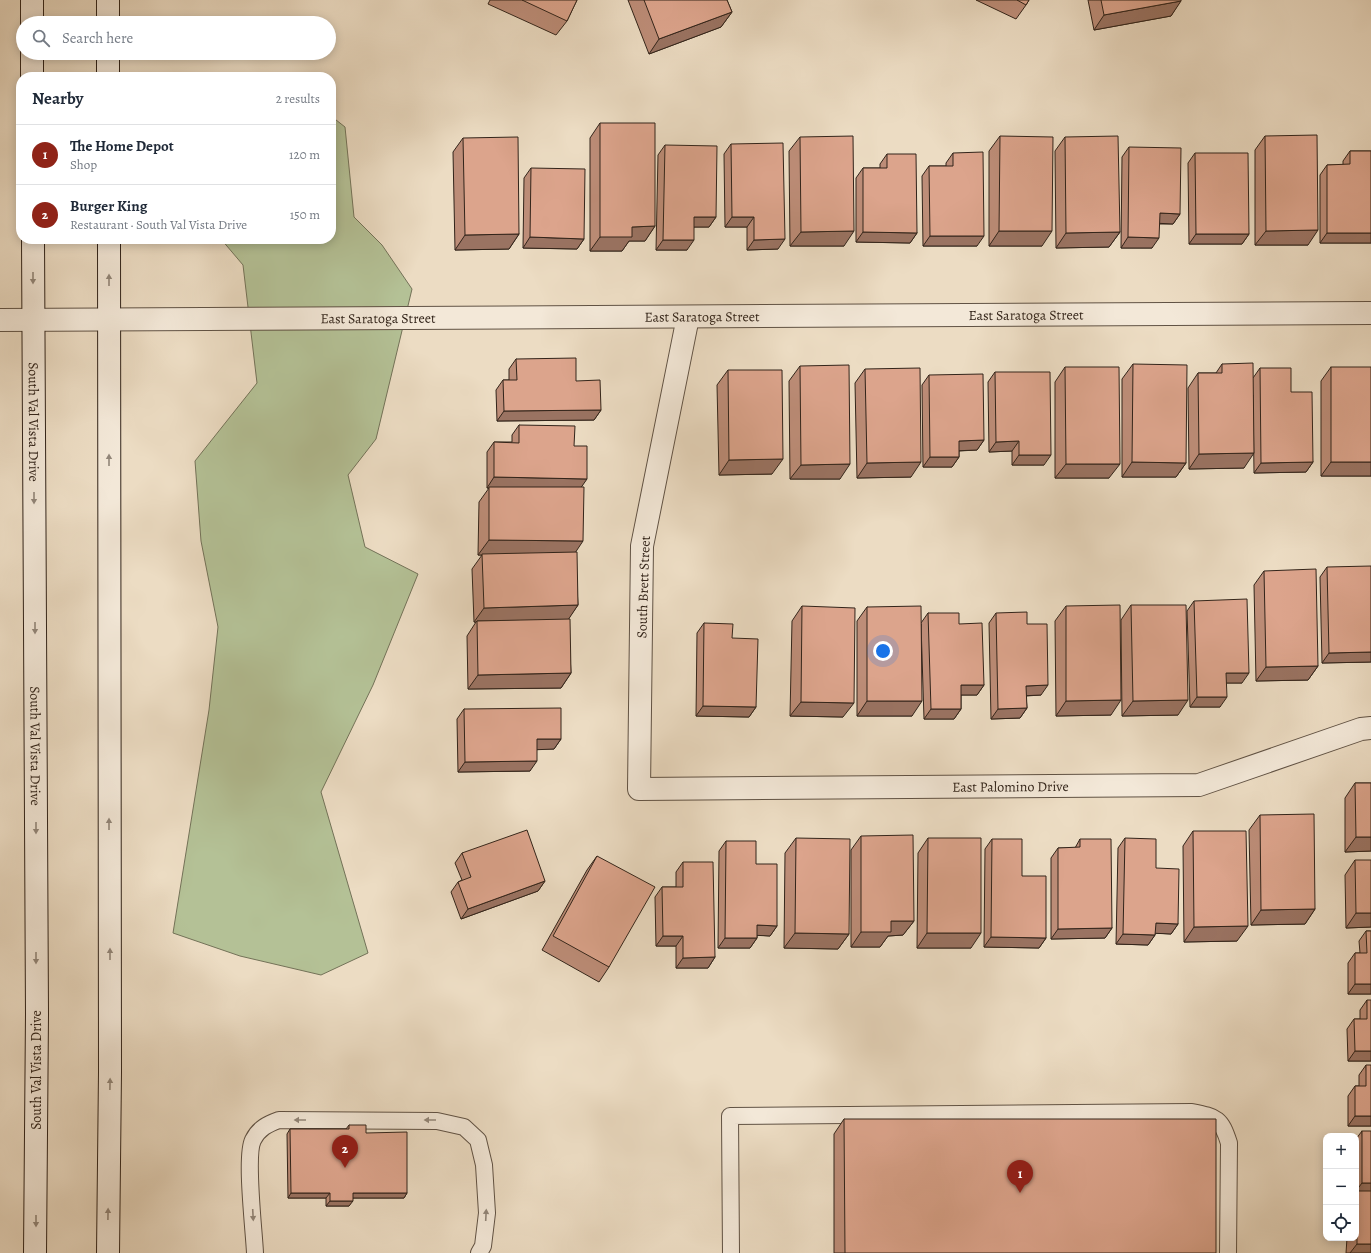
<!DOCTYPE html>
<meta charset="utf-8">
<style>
body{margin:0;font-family:Alegreya,serif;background:#f2f2f3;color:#1f2937}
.controls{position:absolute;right:12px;bottom:12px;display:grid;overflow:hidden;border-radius:8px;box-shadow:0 2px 10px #0003}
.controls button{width:36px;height:36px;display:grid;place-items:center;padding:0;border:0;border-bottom:1px solid #e0e1e3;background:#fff;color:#1f2937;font:20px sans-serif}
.you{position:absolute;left:883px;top:651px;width:14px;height:14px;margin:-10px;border:3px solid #fff;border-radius:50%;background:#1a73e8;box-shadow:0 0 0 6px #1a73e833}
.badge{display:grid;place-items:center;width:26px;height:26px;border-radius:50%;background:#8f2418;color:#fff;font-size:13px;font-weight:700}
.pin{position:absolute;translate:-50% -33px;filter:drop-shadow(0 1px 2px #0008)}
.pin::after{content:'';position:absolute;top:21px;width:14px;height:12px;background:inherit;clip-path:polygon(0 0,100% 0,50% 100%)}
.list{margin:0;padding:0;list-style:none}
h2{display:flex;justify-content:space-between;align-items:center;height:52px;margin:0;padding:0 16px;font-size:17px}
h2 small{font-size:13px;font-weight:400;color:#747a83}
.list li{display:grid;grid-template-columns:26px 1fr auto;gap:12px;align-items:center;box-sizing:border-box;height:60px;padding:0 16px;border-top:1px solid #e0e1e3}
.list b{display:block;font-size:15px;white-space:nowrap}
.list p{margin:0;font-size:13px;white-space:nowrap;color:#747a83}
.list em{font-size:13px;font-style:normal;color:#747a83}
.icon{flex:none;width:22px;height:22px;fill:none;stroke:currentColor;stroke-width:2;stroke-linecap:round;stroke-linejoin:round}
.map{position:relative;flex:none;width:1371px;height:1253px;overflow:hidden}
.search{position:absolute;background:#fff;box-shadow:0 2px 10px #0003;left:16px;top:16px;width:320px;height:44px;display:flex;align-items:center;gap:10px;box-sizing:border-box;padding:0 14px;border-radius:22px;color:#747a83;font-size:15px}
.panel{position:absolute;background:#fff;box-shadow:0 2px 10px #0003;left:16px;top:72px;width:320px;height:172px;border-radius:16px}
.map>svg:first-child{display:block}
</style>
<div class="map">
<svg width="1371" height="1253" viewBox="0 0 1371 1253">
<rect width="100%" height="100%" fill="#ecdcc3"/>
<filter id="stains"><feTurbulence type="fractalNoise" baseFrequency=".005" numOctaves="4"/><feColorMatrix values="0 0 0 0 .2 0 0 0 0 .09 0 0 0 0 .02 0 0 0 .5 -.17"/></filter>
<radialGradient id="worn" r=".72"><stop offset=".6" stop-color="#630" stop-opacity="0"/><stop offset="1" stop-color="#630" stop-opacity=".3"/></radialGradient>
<polygon fill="#b4c196" stroke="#737258" points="331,116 345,127 354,217 382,245 412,289 376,439 348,475 365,547 418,574 373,685 321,792 368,953 321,975 240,956 173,933 209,710 218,627 201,541 195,461 257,383 243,265 221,239 331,239"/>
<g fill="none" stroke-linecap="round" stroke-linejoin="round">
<defs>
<g id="service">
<path d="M255 1253C254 1230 245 1156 253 1140 259 1128 268 1124 279 1120L437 1121 464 1127 478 1140 484 1165 487 1213 483 1246 479 1253"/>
<path d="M731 1253 730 1116 1192 1112C1217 1117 1221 1118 1229 1143L1228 1253"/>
</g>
<g id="minor">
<path id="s1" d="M688 317 642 546 639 789 1199 785 1361 729 1371 728"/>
<path id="s2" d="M0 320 1371 313"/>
</g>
<g id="secondary">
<polyline points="32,0 32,23"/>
<polyline points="108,0 108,23"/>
<polyline points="32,53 32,77"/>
<polyline points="108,53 108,77"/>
<path id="s3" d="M33 239 37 1014 35 1253"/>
<polyline points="108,1253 110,1072 109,239"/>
</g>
</defs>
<use href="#service" stroke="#605244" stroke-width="18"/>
<use href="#minor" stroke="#605244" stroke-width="24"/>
<use href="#secondary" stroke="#32241a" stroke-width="24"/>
<use href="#service" stroke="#f3e8d8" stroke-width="16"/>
<use href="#minor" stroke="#f3e8d8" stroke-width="22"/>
<use href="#secondary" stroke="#f3e8d8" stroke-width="22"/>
</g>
<g fill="#bd8d78" stroke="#32241a">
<polygon points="490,0 577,0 567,21 556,35 488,4"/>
<polygon points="628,0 727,0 732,12 721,27 649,54"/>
<polygon points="976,0 1029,0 1026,5 1016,19"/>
<polygon points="1088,0 1181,0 1171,16 1094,30"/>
<polygon points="600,123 655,226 645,241 629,241 622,251 590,251 590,138"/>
<polygon points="1000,136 1042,246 989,246 989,151"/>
<polygon points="1265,136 1308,245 1255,245 1255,150"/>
<polygon points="800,137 844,246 790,246 789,151"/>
<polygon points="1065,137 1120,232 1109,247 1056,248 1055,151"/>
<polygon points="463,138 519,234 509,249 455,250 453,152"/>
<polygon points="731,144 778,249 747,250 747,227 725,227 724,154"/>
<polygon points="665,145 716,217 709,227 694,227 687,250 656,250 658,155"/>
<polygon points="1129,147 1180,214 1173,224 1159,224 1152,248 1121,248 1122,157"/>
<polygon points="1350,151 1371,151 1371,243 1320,243 1320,175 1327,165 1343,165 1343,161"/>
<polygon points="953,153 977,246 923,246 922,176 929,166 946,166 946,163"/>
<polygon points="1195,153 1249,234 1242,244 1189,244 1188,163"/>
<polygon points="887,154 917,233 910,243 856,242 856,178 863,168 880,168 880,164"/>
<polygon points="531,168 584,239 577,249 523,248 524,178"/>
<polygon points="516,359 576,381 601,410 594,420 497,421 496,390 503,380 509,380 509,369"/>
<polygon points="1133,364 1186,463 1176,477 1122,477 1122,379"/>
<polygon points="1222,364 1253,378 1260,368 1291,392 1313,462 1306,472 1254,473 1253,395 1244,468 1189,469 1188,388 1198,373 1216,373"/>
<polygon points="800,366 840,479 790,479 789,381"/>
<polygon points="1065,367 1109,478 1055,478 1055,382"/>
<polygon points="1331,367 1371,476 1321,476 1321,381"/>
<polygon points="865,369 911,477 857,478 855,383"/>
<polygon points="728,370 772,474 719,475 717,385"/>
<polygon points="995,372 1044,465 1012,465 1012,451 989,452 988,382"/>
<polygon points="929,375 984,440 977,450 959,451 959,457 952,467 923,467 922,385"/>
<polygon points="519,425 574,446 581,487 575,552 578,605 568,619 571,673 561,688 468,689 467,636 476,622 474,622 472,569 482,555 478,555 479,502 489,488 487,488 487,452 494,442 512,442 512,435"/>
<polygon points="1327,567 1371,662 1322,663 1320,577"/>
<polygon points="1264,571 1318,666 1308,680 1256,681 1254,585"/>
<polygon points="1194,601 1242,683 1226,683 1220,707 1190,707 1187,611"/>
<polygon points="1131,605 1178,715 1122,716 1121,620"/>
<polygon points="802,606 843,717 790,716 792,621"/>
<polygon points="1066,606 1111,715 1056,716 1055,621"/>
<polygon points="867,607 921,623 928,613 959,624 984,685 977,695 961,695 961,709 954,719 924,719 921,624 912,716 857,716 857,621"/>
<polygon points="996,613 1041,695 1026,696 1027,708 1020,718 991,719 989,623"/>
<polygon points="704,623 732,638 756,707 749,717 696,716 697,633"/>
<polygon points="464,709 561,739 554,749 537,749 530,771 458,772 457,719"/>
<polygon points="1355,783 1371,783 1371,851 1345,852 1345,798"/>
<polygon points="1260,815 1315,909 1305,924 1251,925 1249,830"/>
<polygon points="1193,831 1237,941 1184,942 1183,846"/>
<polygon points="861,836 914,921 903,935 888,936 880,947 851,947 851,850"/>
<polygon points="796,838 849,934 838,949 784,948 785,853"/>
<polygon points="928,838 971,948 917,948 918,853"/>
<polygon points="1125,838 1156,868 1178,924 1171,934 1155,933 1155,935 1148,945 1116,944 1118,848"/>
<polygon points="992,839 1022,876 1046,938 1039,948 984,947 985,849"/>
<polygon points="1080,839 1112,928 1105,938 1051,939 1051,858 1058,848 1075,848"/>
<polygon points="726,841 756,864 777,926 770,936 757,935 757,938 750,948 718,948 719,851"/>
<polygon points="462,853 545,881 538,891 461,919 451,892 458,882 462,880 455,863"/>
<polygon points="597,856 609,967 599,982 542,950 587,870"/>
<polygon points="1355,860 1371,927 1346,928 1345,875"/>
<polygon points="683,862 715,957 708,968 676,968 676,946 656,946 655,897 662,887 676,887 676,872"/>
<polygon points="1366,931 1371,931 1371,994 1348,994 1348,963 1355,953 1360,953 1359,941"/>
<polygon points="1367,1000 1371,1061 1348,1061 1347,1029 1354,1019 1360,1019 1360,1010"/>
<polygon points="1366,1065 1371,1126 1348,1126 1348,1096 1355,1086 1359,1086 1359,1075"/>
<polygon points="844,1119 1216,1253 834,1253 834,1134"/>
<polygon points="349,1125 366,1133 407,1193 404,1198 353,1198 349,1206 326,1206 326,1198 288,1198 287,1134 290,1129 346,1129"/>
<polygon points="1362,1131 1371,1253 1346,1253 1347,1238 1356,1238 1356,1139"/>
</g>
<g fill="#9a7362" stroke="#32241a">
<polygon points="1181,1 1171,16 1094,30 1104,15"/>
<polygon points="732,12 721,27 649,54 659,39"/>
<polygon points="1160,213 1180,214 1173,224 1153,223"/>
<polygon points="694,217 716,217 709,227 687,227"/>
<polygon points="732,217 754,217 747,227 725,227"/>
<polygon points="655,226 645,241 629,241 622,251 590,251 600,237 632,227"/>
<polygon points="1318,230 1308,245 1255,245 1266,231"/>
<polygon points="854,231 844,246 790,246 801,232"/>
<polygon points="999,231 1052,231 1042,246 989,246"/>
<polygon points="863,232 917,233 910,243 856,242"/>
<polygon points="1120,232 1109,247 1056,248 1066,233"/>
<polygon points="1327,233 1371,233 1371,243 1320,243"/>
<polygon points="519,234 509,249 455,250 465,235"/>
<polygon points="1196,234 1249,234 1242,244 1189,244"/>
<polygon points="930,236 984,236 977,246 923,246"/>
<polygon points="530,237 584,239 577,249 523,248"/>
<polygon points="1128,237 1159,238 1152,248 1121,248"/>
<polygon points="785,239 778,249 747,250 754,240"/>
<polygon points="663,240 694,240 687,250 656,250"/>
<polygon points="601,410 594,420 497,421 504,411"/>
<polygon points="984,440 977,450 952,451 959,441"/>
<polygon points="1019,441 1012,451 989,452 996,442"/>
<polygon points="1254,453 1244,468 1189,469 1199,454"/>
<polygon points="1019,455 1051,455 1044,465 1012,465"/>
<polygon points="930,457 959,457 952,467 923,467"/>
<polygon points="783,459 772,474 719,475 729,460"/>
<polygon points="921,462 911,477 857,478 867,463"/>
<polygon points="1132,462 1186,463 1176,477 1122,477"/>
<polygon points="1313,462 1306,472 1254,473 1261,463"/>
<polygon points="1331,462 1371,462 1371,476 1321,476"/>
<polygon points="850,464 840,479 790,479 801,465"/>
<polygon points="1066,464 1120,464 1109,478 1055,478"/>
<polygon points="494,477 587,479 580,489 487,488"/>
<polygon points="489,540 583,541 573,556 478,555"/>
<polygon points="578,605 568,620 477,621 476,622 474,622 484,608"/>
<polygon points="1371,652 1371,662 1322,663 1329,653"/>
<polygon points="1318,666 1308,680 1256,681 1266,667"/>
<polygon points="571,673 561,688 468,689 478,675"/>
<polygon points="1226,673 1249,673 1242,683 1219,683"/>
<polygon points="961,685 984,685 977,695 954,695"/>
<polygon points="1048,685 1041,695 1019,696 1026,686"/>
<polygon points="1197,697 1227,697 1220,707 1190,707"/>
<polygon points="1121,700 1111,715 1056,716 1066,701"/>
<polygon points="1188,700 1178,715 1122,716 1133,701"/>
<polygon points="867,701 922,701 912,716 857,716"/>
<polygon points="801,702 854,703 843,717 790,716"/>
<polygon points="703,706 756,707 749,717 696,716"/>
<polygon points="1027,708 1020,718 991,719 998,709"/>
<polygon points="931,709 961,709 954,719 924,719"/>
<polygon points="537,739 561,739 554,749 530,750"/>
<polygon points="537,761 530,771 458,772 465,762"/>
<polygon points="1356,837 1371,837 1371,851 1345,852"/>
<polygon points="545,881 538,891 461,919 468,909"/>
<polygon points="1315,909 1305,924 1251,925 1261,910"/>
<polygon points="1356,913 1371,913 1371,927 1346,928"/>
<polygon points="891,921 914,921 903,935 888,936 880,947 851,947 861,932"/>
<polygon points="1156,923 1178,924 1171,934 1149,933"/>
<polygon points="757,925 777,926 770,936 750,935"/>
<polygon points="1248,926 1237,941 1184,942 1194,927"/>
<polygon points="1112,928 1105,938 1051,939 1058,929"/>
<polygon points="795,933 849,934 838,949 784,948"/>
<polygon points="927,933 981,933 971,948 917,948"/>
<polygon points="1123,934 1155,935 1148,945 1116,944"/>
<polygon points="663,936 683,936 676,946 656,946"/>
<polygon points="991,937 1046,938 1039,948 984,947"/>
<polygon points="725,938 757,938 750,948 718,948"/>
<polygon points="715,957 708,968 676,968 683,958"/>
<polygon points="1355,984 1371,984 1371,994 1348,994"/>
<polygon points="1355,1051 1371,1051 1371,1061 1348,1061"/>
<polygon points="1355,1116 1371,1116 1371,1126 1348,1126"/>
<polygon points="1362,1183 1371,1183 1371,1193 1357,1191 1356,1193 1356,1191"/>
<polygon points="291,1193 330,1193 326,1198 288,1198"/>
<polygon points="353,1193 407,1193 404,1198 349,1198"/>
<polygon points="330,1201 353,1201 349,1206 326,1206"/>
<polygon points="1357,1244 1371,1244 1371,1253 1350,1253"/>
</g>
<g fill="#dca48c" stroke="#32241a">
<polygon points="522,0 577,0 567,21"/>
<polygon points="644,0 727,0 732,12 659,39"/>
<polygon points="1017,0 1029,0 1026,5"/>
<polygon points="1101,0 1181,0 1181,1 1104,15"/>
<polygon points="600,123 655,123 655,226 632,227 632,237 600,237"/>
<polygon points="1317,135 1318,230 1266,231 1265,136"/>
<polygon points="853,136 854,231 801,232 800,137"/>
<polygon points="1000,136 1053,137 1052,231 999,231"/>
<polygon points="1118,136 1120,232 1066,233 1065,137"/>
<polygon points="518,137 519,234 465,235 463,138"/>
<polygon points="783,143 785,239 754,240 754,217 732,217 731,144"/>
<polygon points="665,145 717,146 716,217 694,217 694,240 663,240"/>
<polygon points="1129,147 1181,148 1180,214 1160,213 1159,238 1128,237"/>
<polygon points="1350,151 1371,151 1371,233 1327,233 1327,165 1350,164"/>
<polygon points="983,152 984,236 930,236 929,166 953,166 953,153"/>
<polygon points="1195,153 1248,153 1249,234 1196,234"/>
<polygon points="887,154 916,154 917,233 863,232 863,168 887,168"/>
<polygon points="531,168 585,169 584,239 530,237"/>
<polygon points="576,358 576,381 600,380 601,410 504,411 503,380 517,380 516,359"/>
<polygon points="1253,363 1254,453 1199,454 1198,373 1222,373 1222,364"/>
<polygon points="1133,364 1187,365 1186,463 1132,462"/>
<polygon points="849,365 850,464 801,465 800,366"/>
<polygon points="1065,367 1119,367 1120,464 1066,464"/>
<rect x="1331" y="367" width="40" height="95"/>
<polygon points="920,368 921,462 867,463 865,369"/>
<polygon points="1260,368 1291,368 1291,392 1312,392 1313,462 1261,463"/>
<polygon points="728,370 782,370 783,459 729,460"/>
<polygon points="995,372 1050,372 1051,455 1019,455 1019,441 996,442"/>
<polygon points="983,374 984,440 959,441 959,457 930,457 929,375"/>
<polygon points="519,425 575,426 574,446 587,446 587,479 494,477 494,442 519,443"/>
<polygon points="489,487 584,487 583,541 489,540"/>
<polygon points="577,552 578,605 484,608 482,554"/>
<polygon points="1371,566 1371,652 1329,653 1327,567"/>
<polygon points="1316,569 1318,666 1266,667 1264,571"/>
<polygon points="1247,599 1249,673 1226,673 1227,697 1197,697 1194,601"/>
<polygon points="1120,605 1121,700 1066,701 1066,606"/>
<polygon points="1131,605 1186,605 1188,700 1133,701"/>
<polygon points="802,606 855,608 854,703 801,702"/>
<polygon points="921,606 922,701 867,701 867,607"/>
<polygon points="1027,612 1027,624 1047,624 1048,685 1026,686 1027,708 998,709 996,613"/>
<polygon points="928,613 959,613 959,624 982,623 984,685 961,685 961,709 931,709"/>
<polygon points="570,619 571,673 478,675 477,621"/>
<polygon points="704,623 733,624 732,638 758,639 756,707 703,706"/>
<polygon points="561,708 561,739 537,739 537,761 465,762 464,709"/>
<polygon points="1355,783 1371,783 1371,837 1356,837"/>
<polygon points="1314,814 1315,909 1261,910 1260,815"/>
<polygon points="527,830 545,881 468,909 458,882 471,877 462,853"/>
<polygon points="1193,831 1246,831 1248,926 1194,927"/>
<polygon points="913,835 914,921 891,921 891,932 861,932 861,836"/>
<polygon points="796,838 850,839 849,934 795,933"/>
<polygon points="928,838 981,838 981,933 927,933"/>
<polygon points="1125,838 1156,839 1156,868 1179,869 1178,924 1156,923 1155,935 1123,934"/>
<polygon points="992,839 1022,839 1022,876 1046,876 1046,938 991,937"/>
<polygon points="1080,839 1111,839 1112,928 1058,929 1058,848 1080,847"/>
<polygon points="726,841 756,841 756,864 777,864 777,926 757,925 757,938 725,938"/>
<polygon points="597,856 655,887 609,967 553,936"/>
<polygon points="1355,860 1371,860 1371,913 1356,913"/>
<polygon points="683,862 713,862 715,957 683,958 683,936 663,936 662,887 683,887"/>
<polygon points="1366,931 1371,931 1371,984 1355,984 1355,953 1367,953"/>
<polygon points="1367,1000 1371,1000 1371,1051 1355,1051 1354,1019 1367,1019"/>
<polygon points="1366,1065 1371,1065 1371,1116 1355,1116 1355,1086 1366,1086"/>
<polygon points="844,1119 1216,1119 1216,1253 845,1253"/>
<polygon points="349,1125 366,1125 366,1133 407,1132 407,1193 353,1193 353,1201 330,1201 330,1193 291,1193 290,1129 349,1129"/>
<rect x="1362" y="1131" width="9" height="52"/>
<rect x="1357" y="1191" width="14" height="53"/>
</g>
<defs><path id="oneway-solid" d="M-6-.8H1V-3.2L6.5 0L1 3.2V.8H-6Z"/></defs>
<g fill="#928679">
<use href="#oneway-solid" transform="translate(33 278) rotate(90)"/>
<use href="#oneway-solid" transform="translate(109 280) rotate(-90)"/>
<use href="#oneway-solid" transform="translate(109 460) rotate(-90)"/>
<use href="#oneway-solid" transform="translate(34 498) rotate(90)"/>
<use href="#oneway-solid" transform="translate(35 628) rotate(90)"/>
<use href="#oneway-solid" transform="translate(109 824) rotate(-90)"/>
<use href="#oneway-solid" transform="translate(36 828) rotate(90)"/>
<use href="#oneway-solid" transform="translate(110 954) rotate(-90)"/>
<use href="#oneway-solid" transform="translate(36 958) rotate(90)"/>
<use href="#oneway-solid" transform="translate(110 1084) rotate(-89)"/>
<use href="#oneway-solid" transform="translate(300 1120) rotate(-180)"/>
<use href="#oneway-solid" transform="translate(430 1120) rotate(-180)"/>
<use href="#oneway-solid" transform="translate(108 1214) rotate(-89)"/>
<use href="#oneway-solid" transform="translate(253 1215) rotate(87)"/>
<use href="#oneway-solid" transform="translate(486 1215) rotate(-87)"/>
<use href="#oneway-solid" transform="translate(36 1221) rotate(90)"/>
</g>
<g text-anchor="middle" stroke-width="3" stroke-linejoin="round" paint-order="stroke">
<g font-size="14" fill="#32241a" stroke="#f3e8d8">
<text dy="5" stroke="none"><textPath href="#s2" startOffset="1026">East Saratoga Street</textPath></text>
<text dy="5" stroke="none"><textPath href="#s2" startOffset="702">East Saratoga Street</textPath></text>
<text dy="5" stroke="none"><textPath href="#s2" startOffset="378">East Saratoga Street</textPath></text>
<text dy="5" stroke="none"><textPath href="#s3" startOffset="183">South Val Vista Drive</textPath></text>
<text transform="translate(643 587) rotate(-88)" y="5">South Brett Street</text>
<text dy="5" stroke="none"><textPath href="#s3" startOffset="507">South Val Vista Drive</textPath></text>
<text dy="5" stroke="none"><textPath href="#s1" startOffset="848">East Palomino Drive</textPath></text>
<text transform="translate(36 1070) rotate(-90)" y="5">South Val Vista Drive</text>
</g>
</g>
<rect width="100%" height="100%" filter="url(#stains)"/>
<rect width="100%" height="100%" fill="url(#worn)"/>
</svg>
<div class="controls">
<button>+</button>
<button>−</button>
<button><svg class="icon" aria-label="locate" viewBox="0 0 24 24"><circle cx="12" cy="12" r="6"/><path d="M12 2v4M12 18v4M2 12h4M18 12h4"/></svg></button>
</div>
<div class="you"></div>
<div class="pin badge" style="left:1020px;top:1193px">1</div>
<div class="pin badge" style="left:345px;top:1168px">2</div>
<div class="search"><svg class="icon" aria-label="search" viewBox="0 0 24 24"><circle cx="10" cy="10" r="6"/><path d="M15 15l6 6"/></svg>Search here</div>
<section class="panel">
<h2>Nearby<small>2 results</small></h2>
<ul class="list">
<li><span class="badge">1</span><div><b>The Home Depot</b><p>Shop</p></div><em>120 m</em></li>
<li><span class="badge">2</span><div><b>Burger King</b><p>Restaurant · South Val Vista Drive</p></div><em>150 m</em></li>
</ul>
</section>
</div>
